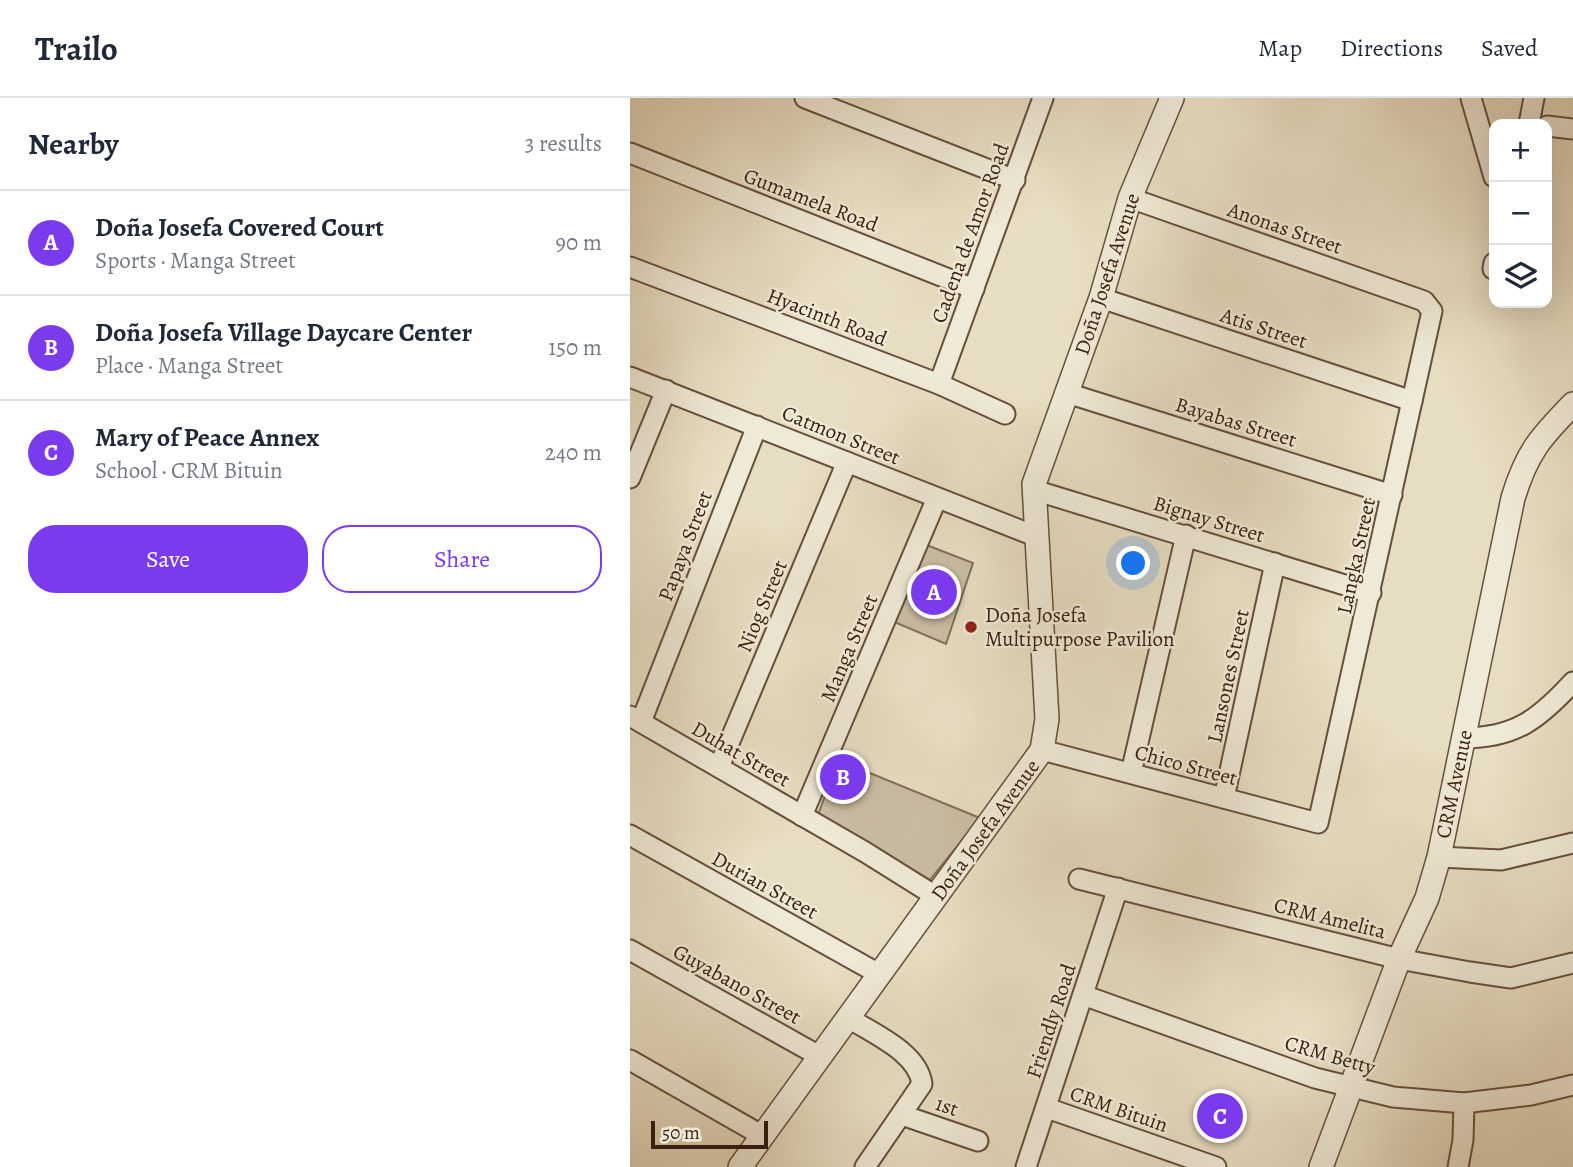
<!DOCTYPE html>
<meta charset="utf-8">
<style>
body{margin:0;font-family:Alegreya,serif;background:#f2f2f3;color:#1f2937}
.controls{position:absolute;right:21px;top:21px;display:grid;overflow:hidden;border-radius:14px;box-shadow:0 7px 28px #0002}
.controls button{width:63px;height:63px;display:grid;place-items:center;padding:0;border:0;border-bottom:2px solid #e0e1e3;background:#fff;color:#1f2937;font:35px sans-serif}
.scale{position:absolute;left:21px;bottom:18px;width:117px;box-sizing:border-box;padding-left:7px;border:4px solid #3b200f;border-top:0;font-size:19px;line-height:24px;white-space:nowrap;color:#3b200f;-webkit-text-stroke:5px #efe9d7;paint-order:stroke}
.you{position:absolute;left:504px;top:466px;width:24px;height:24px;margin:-18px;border:5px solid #fff;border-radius:50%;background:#1a73e8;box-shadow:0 0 0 10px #1a73e833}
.badge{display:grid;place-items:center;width:46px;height:46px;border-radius:50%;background:#7c3aed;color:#fff;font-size:23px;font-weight:700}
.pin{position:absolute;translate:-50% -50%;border:4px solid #fff;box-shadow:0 2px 7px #0006}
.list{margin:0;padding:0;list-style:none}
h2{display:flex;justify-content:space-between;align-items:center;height:91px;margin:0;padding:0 28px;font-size:30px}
h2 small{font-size:23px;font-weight:400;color:#747a83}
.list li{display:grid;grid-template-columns:46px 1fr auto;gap:21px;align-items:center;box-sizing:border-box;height:105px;padding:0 28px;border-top:2px solid #e0e1e3}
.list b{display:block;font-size:26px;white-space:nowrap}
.list p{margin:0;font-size:23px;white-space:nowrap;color:#747a83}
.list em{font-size:23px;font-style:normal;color:#747a83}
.actions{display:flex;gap:14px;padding:21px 28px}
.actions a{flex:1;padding:16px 0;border:2px solid #7c3aed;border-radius:28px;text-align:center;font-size:24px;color:#7c3aed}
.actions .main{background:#7c3aed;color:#fff}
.icon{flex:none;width:38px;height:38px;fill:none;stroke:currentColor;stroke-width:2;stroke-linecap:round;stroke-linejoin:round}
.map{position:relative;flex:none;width:943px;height:1069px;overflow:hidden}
header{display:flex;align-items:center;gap:42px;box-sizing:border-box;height:98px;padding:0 35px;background:#fff;border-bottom:2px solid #e0e1e3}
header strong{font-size:33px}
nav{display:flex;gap:38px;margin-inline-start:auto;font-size:24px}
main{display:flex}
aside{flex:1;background:#fff}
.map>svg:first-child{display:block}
</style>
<header>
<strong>Trailo</strong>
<nav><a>Map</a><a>Directions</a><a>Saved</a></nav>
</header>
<main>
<aside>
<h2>Nearby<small>3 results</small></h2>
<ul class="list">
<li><span class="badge">A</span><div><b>Doña Josefa Covered Court</b><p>Sports · Manga Street</p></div><em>90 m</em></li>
<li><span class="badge">B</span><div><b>Doña Josefa Village Daycare Center</b><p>Place · Manga Street</p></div><em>150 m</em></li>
<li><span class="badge">C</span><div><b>Mary of Peace Annex</b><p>School · CRM Bituin</p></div><em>240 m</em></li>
</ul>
<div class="actions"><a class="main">Save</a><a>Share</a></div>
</aside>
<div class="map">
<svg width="943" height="1069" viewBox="0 0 943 1069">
<rect width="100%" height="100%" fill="#e7ddc2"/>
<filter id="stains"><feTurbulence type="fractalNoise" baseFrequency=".00286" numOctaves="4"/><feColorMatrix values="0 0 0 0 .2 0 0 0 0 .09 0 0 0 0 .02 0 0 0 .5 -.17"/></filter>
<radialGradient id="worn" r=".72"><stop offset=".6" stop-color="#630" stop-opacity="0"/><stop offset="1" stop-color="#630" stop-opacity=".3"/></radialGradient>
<g fill="#cabda4" stroke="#826e5a" stroke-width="2">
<polygon points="294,446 343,465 316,546 262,523"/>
<polygon points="208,662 350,720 300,782 188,717"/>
</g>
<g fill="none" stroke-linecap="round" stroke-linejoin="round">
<defs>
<g id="minor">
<polyline points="175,0 385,82"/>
<polyline points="841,0 864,79"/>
<polyline points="899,26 904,0"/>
<polyline points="917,28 943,31"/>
<polyline points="0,55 344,191"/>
<polyline points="0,169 309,286 375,316"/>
<polyline points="863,171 864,165"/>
<polyline points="471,200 782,303"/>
<polyline points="0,279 405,438"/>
<polyline points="309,286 413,0"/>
<polyline points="437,295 762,397"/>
<polyline points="0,380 36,292"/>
<polyline points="404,392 741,495"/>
<polyline points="0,618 235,754 307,799"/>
<polyline points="11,624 127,328"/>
<path d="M834 640C885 640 909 621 943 584"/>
<polyline points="412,652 688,725 802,213 794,203 500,100"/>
<polyline points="89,669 217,364"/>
<polyline points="501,675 556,437"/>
<polyline points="594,700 645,465"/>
<polyline points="172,718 307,400"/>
<polyline points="0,737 249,876"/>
<polyline points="809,759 871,762 943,745"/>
<polyline points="449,781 769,861 840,874 881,880 943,865"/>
<polyline points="0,852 191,959"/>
<polyline points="453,897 685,980 763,999 834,1005 901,997 943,987"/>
<path d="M219 920C243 936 288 954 292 986L235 1069"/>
<polyline points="0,962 133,1038"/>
<polyline points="417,1010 586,1069"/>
<polyline points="272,1017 348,1043"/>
<polyline points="396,1069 488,790"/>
<polyline points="828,1069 833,1042 834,1005"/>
</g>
<g id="tertiary">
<polyline points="110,1069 412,652 417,621 404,386 471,200 500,100 542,0"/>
<path d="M691 1069 769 861 797 800 809 759 883 400C897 354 910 340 943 306"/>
</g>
</defs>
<use href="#minor" stroke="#664f3c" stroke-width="23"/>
<use href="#tertiary" stroke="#664f3c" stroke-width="26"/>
<use href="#minor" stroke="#efe9d7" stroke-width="19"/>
<use href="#tertiary" stroke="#efe9d7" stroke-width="23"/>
</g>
<circle fill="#8f2418" stroke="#efe9d7" stroke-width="2.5" cx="341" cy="529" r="7"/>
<g text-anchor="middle" stroke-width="5" stroke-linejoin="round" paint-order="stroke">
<g font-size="21" fill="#3b200f" stroke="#efe9d7">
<text transform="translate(181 102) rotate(21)" y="7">Gumamela Road</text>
<text transform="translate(655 130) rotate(19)" y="7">Anonas Street</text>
<text transform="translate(340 135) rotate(-70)" y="7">Cadena de Amor Road</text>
<text transform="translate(477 176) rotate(-72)" y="7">Doña Josefa Avenue</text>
<text transform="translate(197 219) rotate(21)" y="7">Hyacinth Road</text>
<text transform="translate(634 230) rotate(18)" y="7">Atis Street</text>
<text transform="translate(606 324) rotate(17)" y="7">Bayabas Street</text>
<text transform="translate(211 337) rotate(22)" y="7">Catmon Street</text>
<text transform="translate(579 421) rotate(17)" y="7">Bignay Street</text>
<text transform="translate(55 448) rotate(-69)" y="7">Papaya Street</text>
<text transform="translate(726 458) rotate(-78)" y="7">Langka Street</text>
<text transform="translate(132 508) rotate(-67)" y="7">Niog Street</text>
<text transform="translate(219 550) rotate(-67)" y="7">Manga Street</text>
<text transform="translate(598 578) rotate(-78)" y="7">Lansones Street</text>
<text transform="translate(111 656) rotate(30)" y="7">Duhat Street</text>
<text transform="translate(556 667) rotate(15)" y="7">Chico Street</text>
<text transform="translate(824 686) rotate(-78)" y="7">CRM Avenue</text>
<text transform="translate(355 732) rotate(-54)" y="7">Doña Josefa Avenue</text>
<text transform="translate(135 787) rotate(29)" y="7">Durian Street</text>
<text transform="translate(700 820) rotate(14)" y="7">CRM Amelita</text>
<text transform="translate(107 886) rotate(29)" y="7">Guyabano Street</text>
<text transform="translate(421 923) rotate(-72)" y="7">Friendly Road</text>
<text transform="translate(700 957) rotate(16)" y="7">CRM Betty</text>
<text transform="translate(317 1008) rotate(19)" y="7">1st</text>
<text transform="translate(489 1011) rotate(19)" y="7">CRM Bituin</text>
</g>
<g font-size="21" fill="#3b200f" stroke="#efe9d7" text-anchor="start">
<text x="355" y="524">Doña Josefa<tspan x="355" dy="24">Multipurpose Pavilion</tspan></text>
</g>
</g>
<rect width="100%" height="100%" filter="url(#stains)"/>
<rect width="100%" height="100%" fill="url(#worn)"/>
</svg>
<div class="controls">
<button>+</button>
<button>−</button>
<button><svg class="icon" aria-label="layers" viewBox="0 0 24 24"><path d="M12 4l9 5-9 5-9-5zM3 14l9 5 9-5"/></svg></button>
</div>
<div class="scale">50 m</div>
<div class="you"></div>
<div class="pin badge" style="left:304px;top:494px">A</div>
<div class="pin badge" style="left:213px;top:679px">B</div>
<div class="pin badge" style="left:590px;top:1018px">C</div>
</div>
</main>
